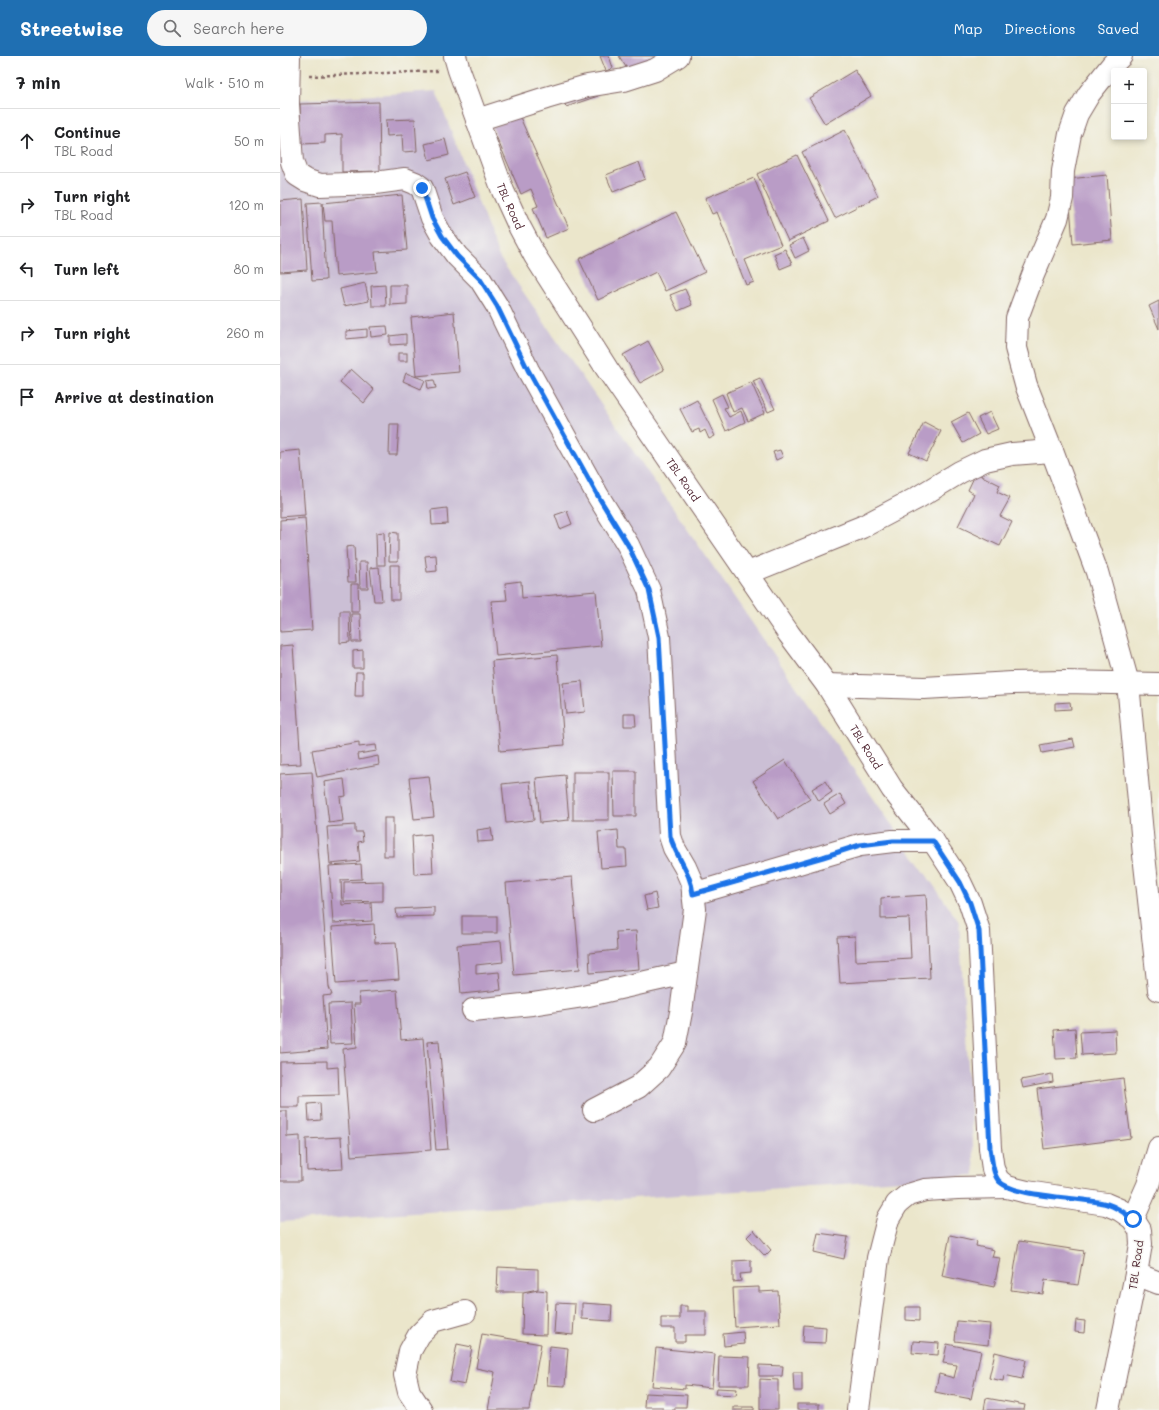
<!DOCTYPE html>
<meta charset="utf-8">
<style>
body{margin:0;font-family:Mali,sans-serif;background:#f6f6f6;color:#202124}
.controls{position:absolute;right:12px;top:12px;display:grid;overflow:hidden;border-radius:4px;box-shadow:0 2px 6px #0003}
.controls button{width:36px;height:36px;display:grid;place-items:center;padding:0;border:0;border-bottom:1px solid #e0e0e0;background:#fff;color:#202124;font:20px sans-serif}
.stop{position:absolute;width:12px;height:12px;margin:-9px;border:3px solid #1a73e8;border-radius:50%;background:#fff}
.stop.end{background:#1a73e8;border-color:#fff;box-shadow:0 1px 4px #0008}
.list{margin:0;padding:0;list-style:none}
h2{display:flex;justify-content:space-between;align-items:center;height:52px;margin:0;padding:0 16px;font-size:17px}
h2 small{font-size:13px;font-weight:400;color:#757577}
.list li{display:grid;grid-template-columns:26px 1fr auto;gap:12px;align-items:center;box-sizing:border-box;height:64px;padding:0 16px;border-top:1px solid #e0e0e0}
.list b{display:block;font-size:15px;white-space:nowrap}
.list p{margin:0;font-size:13px;white-space:nowrap;color:#757577}
.list em{font-size:13px;font-style:normal;color:#757577}
.icon{flex:none;width:22px;height:22px;fill:none;stroke:currentColor;stroke-width:2;stroke-linecap:round;stroke-linejoin:round}
.map{position:relative;flex:none;width:879px;height:1354px;overflow:hidden}
header{display:flex;align-items:center;gap:24px;box-sizing:border-box;height:56px;padding:0 20px;background:#1f6fb2;color:#fff}
header strong{font-size:19px}
nav{display:flex;gap:22px;margin-inline-start:auto;font-size:14px}
.search{width:280px;height:36px;background:#f6f6f6;display:flex;align-items:center;gap:10px;box-sizing:border-box;padding:0 14px;border-radius:22px;color:#757577;font-size:15px}
main{display:flex}
aside{flex:1;background:#fff}
.map>svg:first-child{display:block}
</style>
<header>
<strong>Streetwise</strong>
<div class="search"><svg class="icon" aria-label="search" viewBox="0 0 24 24"><circle cx="10" cy="10" r="6"/><path d="M15 15l6 6"/></svg>Search here</div>
<nav><a>Map</a><a>Directions</a><a>Saved</a></nav>
</header>
<main>
<aside>
<h2>7 min<small>Walk · 510 m</small></h2>
<ul class="list">
<li><svg class="icon" aria-label="ahead" viewBox="0 0 24 24"><path d="M12 20V5M6 11l6-6 6 6"/></svg><div><b>Continue</b><p>TBL Road</p></div><em>50 m</em></li>
<li><svg class="icon" aria-label="right" viewBox="0 0 24 24"><path d="M7 20v-9h11M14 6l5 5-5 5"/></svg><div><b>Turn right</b><p>TBL Road</p></div><em>120 m</em></li>
<li><svg class="icon" aria-label="left" viewBox="0 0 24 24"><path d="M17 20v-9H6M10 6l-5 5 5 5"/></svg><div><b>Turn left</b></div><em>80 m</em></li>
<li><svg class="icon" aria-label="right" viewBox="0 0 24 24"><path d="M7 20v-9h11M14 6l5 5-5 5"/></svg><div><b>Turn right</b></div><em>260 m</em></li>
<li><svg class="icon" aria-label="arrive" viewBox="0 0 24 24"><path d="M6 21V4h12l-3 4 3 4H6"/></svg><div><b>Arrive at destination</b></div></li>
</ul>
</aside>
<div class="map">
<svg width="879" height="1354" viewBox="0 0 879 1354">
<rect width="100%" height="100%" fill="#f6f6f2"/>
<filter id="ink" filterUnits="userSpaceOnUse"><feTurbulence type="fractalNoise" baseFrequency=".025" numOctaves="2"/><feDisplacementMap in="SourceGraphic" scale="8" xChannelSelector="R" yChannelSelector="G"/><feConvolveMatrix kernelMatrix="1 2 1 2 8 2 1 2 1" color-interpolation-filters="sRGB"/></filter>
<filter id="wash" filterUnits="userSpaceOnUse"><feTurbulence type="fractalNoise" baseFrequency=".012" numOctaves="4" result="noise"/><feDisplacementMap in="SourceGraphic" scale="16" xChannelSelector="R" yChannelSelector="G"/><feGaussianBlur stdDeviation="0.9" result="paint"/><feColorMatrix in="noise" values="0 0 0 0 0 0 0 0 0 0 0 0 0 0 0 0 0 1.4 0 .05"/><feComposite in="paint" operator="in"/></filter>
<g filter="url(#wash)">
<rect width="100%" height="100%" fill="#ebe6cb"/>
<polygon fill="#cbbfd5" points="156,35 219,201 679,866 695,1119 0,1166 0,45"/>
<g id="blocks">
<g fill="#b99cc6">
<polygon points="320,0 329,0 333,12 326,15"/>
<polygon points="339,0 379,0 351,19"/>
<polygon points="575,14 591,40 545,68 529,42"/>
<polygon points="314,30 318,40 286,51 283,41"/>
<polygon points="99,46 100,115 62,116 62,78 45,79 45,87 21,88 20,48"/>
<polygon points="239,59 289,172 266,182 253,152 258,150 251,133 241,138 212,71"/>
<polygon points="135,63 137,95 123,96 122,79 107,80 106,64"/>
<polygon points="565,74 598,140 555,162 522,96"/>
<polygon points="165,83 169,99 149,104 145,88"/>
<polygon points="517,99 549,165 508,185 477,118"/>
<polygon points="359,106 365,123 333,136 326,119"/>
<polygon points="185,116 195,141 174,149 165,123"/>
<polygon points="827,119 832,184 793,188 788,123"/>
<polygon points="474,122 501,189 465,204 474,226 466,229 437,156 432,158 425,142"/>
<polygon points="122,139 127,194 95,196 97,216 56,220 52,165 45,165 43,147"/>
<polygon points="23,143 27,214 0,216 0,145"/>
<polygon points="42,146 46,224 32,225 27,147"/>
<polygon points="396,156 425,216 385,235 376,216 318,244 299,203"/>
<polygon points="523,182 529,195 515,202 509,189"/>
<polygon points="505,193 512,208 500,213 494,198"/>
<polygon points="85,227 89,245 64,250 60,233"/>
<polygon points="105,229 106,250 92,250 91,230"/>
<polygon points="110,229 127,229 127,248 110,249"/>
<polygon points="405,233 412,249 398,255 390,239"/>
<polygon points="879,245 879,273 869,250"/>
<polygon points="174,256 179,316 136,320 131,261"/>
<polygon points="107,270 108,279 91,281 90,271"/>
<polygon points="87,273 87,281 66,283 66,275"/>
<polygon points="126,278 126,288 110,289 110,280"/>
<polygon points="368,285 384,314 360,327 343,299"/>
<rect x="118" y="297" width="9" height="8"/>
<polygon points="71,313 94,334 84,347 60,326"/>
<polygon points="126,317 145,324 141,333 123,325"/>
<polygon points="480,322 495,353 488,356 473,325"/>
<polygon points="154,324 156,332 148,333 147,325"/>
<polygon points="471,326 485,357 468,365 462,352 453,356 446,337"/>
<polygon points="442,338 448,351 444,352 449,361 461,355 465,366 446,375 432,343"/>
<polygon points="417,344 435,380 429,383 425,374 420,377 419,373 412,376 400,353"/>
<polygon points="710,356 718,373 706,378 698,362"/>
<polygon points="688,357 699,378 683,387 671,366"/>
<polygon points="644,366 661,375 646,405 629,397"/>
<polygon points="110,368 119,368 117,399 109,399"/>
<polygon points="20,394 25,459 0,461 0,396"/>
<polygon points="500,394 503,401 496,404 493,396"/>
<polygon points="696,417 720,429 717,436 730,442 720,460 732,466 720,490 678,470 694,438 688,434"/>
<polygon points="167,452 168,468 152,469 151,454"/>
<polygon points="287,455 292,468 280,473 275,459"/>
<polygon points="25,462 32,574 0,576 0,464"/>
<polygon points="104,476 105,509 97,509 96,477"/>
<polygon points="110,476 118,477 118,505 109,505"/>
<polygon points="74,490 76,526 68,526 66,491"/>
<polygon points="156,499 157,515 147,516 145,500"/>
<polygon points="79,506 87,506 88,532 80,532"/>
<polygon points="110,509 119,509 119,544 111,544"/>
<polygon points="99,511 102,545 94,545 90,512"/>
<polygon points="241,525 242,542 316,535 321,590 216,600 211,545 227,544 225,527"/>
<polygon points="71,528 78,528 79,556 71,556"/>
<polygon points="60,555 69,555 70,586 60,587"/>
<polygon points="71,558 80,558 81,586 72,586"/>
<polygon points="13,589 21,708 0,709 0,590"/>
<polygon points="83,594 83,612 73,612 73,595"/>
<polygon points="277,599 284,689 220,695 212,605"/>
<polygon points="76,616 83,616 83,640 75,640"/>
<polygon points="302,625 305,656 286,658 283,627"/>
<polygon points="790,646 791,653 775,654 775,647"/>
<polygon points="344,658 355,658 356,670 344,670"/>
<polygon points="793,683 795,691 762,697 760,689"/>
<polygon points="79,686 79,691 96,689 97,695 78,698 79,704 98,700 99,709 37,721 32,694"/>
<polygon points="505,704 530,743 498,763 473,725"/>
<polygon points="333,715 356,715 356,760 334,760"/>
<polygon points="32,716 49,931 52,939 43,940 47,993 0,997 0,718"/>
<rect x="293" y="716" width="36" height="48"/>
<polygon points="285,719 289,764 260,767 256,722"/>
<polygon points="149,720 154,761 134,763 129,722"/>
<polygon points="64,723 66,740 60,741 63,765 49,767 44,726"/>
<polygon points="250,725 254,764 226,767 222,728"/>
<polygon points="545,725 552,736 539,745 532,733"/>
<polygon points="560,738 566,748 550,758 544,748"/>
<rect x="104" y="762" width="9" height="38"/>
<polygon points="75,769 75,776 82,776 83,785 78,786 80,805 50,808 47,771"/>
<polygon points="211,772 213,785 198,786 197,774"/>
<polygon points="338,774 339,793 346,793 347,810 321,812 318,776"/>
<polygon points="151,778 153,817 134,818 132,780"/>
<polygon points="81,808 82,823 61,824 62,849 91,847 92,865 53,867 49,810"/>
<polygon points="292,821 300,913 234,919 226,827"/>
<polygon points="103,825 103,845 64,846 64,826"/>
<polygon points="375,837 378,852 367,854 364,840"/>
<polygon points="646,839 650,922 560,927 557,881 575,880 576,905 631,902 629,862 601,863 601,842"/>
<polygon points="154,851 154,860 117,861 116,853"/>
<rect x="182" y="860" width="35" height="17"/>
<polygon points="94,868 95,887 116,886 119,923 56,928 52,871"/>
<polygon points="356,875 359,913 310,917 309,897 337,894 336,876"/>
<polygon points="221,885 223,906 196,909 196,918 219,916 221,934 181,938 177,889"/>
<polygon points="117,934 121,984 143,982 151,1094 71,1100 63,993 77,991 74,948 80,948 79,937"/>
<polygon points="71,947 73,987 50,988 48,948"/>
<polygon points="795,972 797,1002 776,1003 774,974"/>
<polygon points="835,974 836,997 802,999 800,976"/>
<polygon points="159,985 168,1093 156,1094 147,986"/>
<polygon points="47,1005 47,1012 58,1011 59,1039 19,1040 19,1051 0,1051 0,1006"/>
<polygon points="772,1018 773,1026 743,1032 741,1024"/>
<polygon points="843,1022 851,1082 764,1093 757,1033"/>
<polygon points="40,1047 41,1064 29,1065 28,1048"/>
<polygon points="0,1055 7,1055 7,1081 20,1080 21,1125 0,1125"/>
<polygon points="61,1081 63,1113 27,1115 26,1083"/>
<polygon points="474,1174 491,1194 485,1200 467,1181"/>
<polygon points="538,1177 568,1181 564,1203 534,1196"/>
<polygon points="670,1179 697,1185 696,1190 714,1194 712,1201 720,1202 714,1231 662,1220"/>
<polygon points="739,1185 804,1195 798,1229 765,1224 763,1238 731,1234"/>
<polygon points="471,1204 471,1217 460,1218 461,1225 453,1226 453,1205"/>
<polygon points="218,1211 258,1213 258,1233 243,1236 217,1236"/>
<polygon points="479,1231 479,1236 498,1235 500,1268 455,1271 453,1232"/>
<polygon points="258,1234 267,1235 266,1279 242,1278 243,1237"/>
<polygon points="276,1247 295,1248 293,1279 274,1277"/>
<polygon points="302,1247 332,1249 331,1265 302,1263"/>
<polygon points="400,1250 407,1250 407,1255 426,1255 426,1279 405,1279 405,1286 395,1286 395,1272 381,1272 381,1262 400,1262"/>
<polygon points="626,1251 639,1251 639,1265 626,1264"/>
<polygon points="796,1264 805,1265 804,1277 795,1276"/>
<polygon points="677,1265 710,1268 708,1289 675,1285"/>
<polygon points="524,1269 546,1271 545,1287 523,1286"/>
<polygon points="463,1276 464,1288 444,1290 443,1278"/>
<polygon points="202,1278 261,1288 249,1354 208,1354 215,1316 196,1312"/>
<polygon points="633,1285 659,1287 658,1299 632,1297"/>
<polygon points="177,1288 192,1291 185,1329 170,1326"/>
<polygon points="667,1288 701,1295 691,1343 655,1336 659,1318 674,1322 677,1309 663,1307"/>
<polygon points="270,1290 288,1292 285,1330 267,1329"/>
<polygon points="376,1292 435,1298 432,1332 405,1329 405,1333 372,1330"/>
<polygon points="715,1296 746,1304 742,1323 724,1319 723,1325 709,1322"/>
<polygon points="439,1300 470,1301 469,1329 438,1329"/>
<polygon points="479,1309 503,1310 502,1320 479,1320"/>
<polygon points="513,1316 522,1316 522,1335 514,1335"/>
<polygon points="480,1323 498,1324 498,1354 480,1354"/>
<polygon points="437,1332 457,1333 456,1339 436,1338"/>
<polygon points="365,1337 407,1339 406,1351 395,1351 395,1354 382,1354 382,1351 364,1351"/>
<polygon points="706,1342 745,1349 744,1354 704,1354"/>
<rect x="517" y="1348" width="22" height="6"/>
<rect x="453" y="1351" width="21" height="3"/>
</g>
</g>
</g>
<g filter="url(#ink)">
<use href="#blocks" fill-opacity="0" stroke="#826563" stroke-width="1"/>
<g fill="none" stroke-linecap="round" stroke-linejoin="round">
<defs>
<g id="minor">
<polyline points="9,0 8,48 12,106 17,119 25,124 40,129 95,127 125,123 135,127 142,132 152,162 162,180 177,200 200,223 217,250 248,314 318,440 348,489 369,534 379,581 390,780 394,792 405,811 412,827 415,853 401,956 395,987 379,1012 358,1031 314,1054"/>
<path id="s1" d="M175 0 179 14 223 135 239 170 255 200 327 313 509 578 547 629 612 733 653 785 680 826 690 847 699 875 710 1092 713 1113 718 1124 727 1131 747 1136 826 1148 840 1154 853 1163 860 1174 861 1188 856 1218 828 1354"/>
<polyline points="841,0 832,9 809,38 797,58 790,78 783,115 782,142 777,163 753,219 737,262 736,292 746,329 772,395 817,516 848,627 864,799 879,934"/>
<polyline points="197,64 266,42 307,30 344,24 375,14 398,0"/>
<polyline points="468,517 582,471 637,442 680,416 705,404 732,398 772,395"/>
<polyline points="547,629 644,632 732,627 785,626 879,628"/>
<polyline points="413,838 580,789 613,785 653,785"/>
<polyline points="193,954 252,948 304,940 406,917"/>
<polyline points="853,1163 868,1129 879,1092"/>
<polyline points="856,1218 879,1227"/>
<polyline points="141,1354 129,1336 125,1319 130,1295 139,1279 153,1265 185,1256"/>
<polyline points="578,1354 598,1202 608,1163 617,1148 628,1139 645,1134 678,1132 727,1131"/>
</g>
</defs>
<use href="#minor" stroke="#826563" stroke-width="24"/>
<polyline stroke="#826563" stroke-width="2.5" stroke-dasharray="3 3" stroke-linecap="butt" points="29,20 158,15"/>
<use href="#minor" stroke="#fff" stroke-width="22"/>
</g>
</g>
<g fill="none" stroke-linecap="round" stroke-linejoin="round" filter="url(#ink)">
<path stroke="#1a73e8" stroke-width="5" d="M142 132 152 162 162 180 177 200 200 223 217 250 248 314 318 440 348 489 369 534 379 581 390 780C396 801 411 816 413 838L543 801 580 789 613 785H653L680 826 690 847 699 875 710 1092C712 1102 712 1116 718 1124 732 1142 803 1141 827 1148 837 1151 845 1157 853 1163"/>
</g>
<g text-anchor="middle" stroke-width="3" stroke-linejoin="round" paint-order="stroke">
<g font-size="11" fill="#4a1f2b" stroke="#f6f6f2">
<text dy="4" stroke="none"><textPath href="#s1" startOffset="160">TBL Road</textPath></text>
<text dy="4" stroke="none"><textPath href="#s1" startOffset="484">TBL Road</textPath></text>
<text dy="4" stroke="none"><textPath href="#s1" startOffset="808">TBL Road</textPath></text>
<text transform="translate(856 1209) rotate(-82)" y="4">TBL Road</text>
</g>
</g>
</svg>
<div class="controls">
<button>+</button>
<button>−</button>
</div>
<div class="stop" style="left:853px;top:1163px"></div>
<div class="stop end" style="left:142px;top:132px"></div>
</div>
</main>
